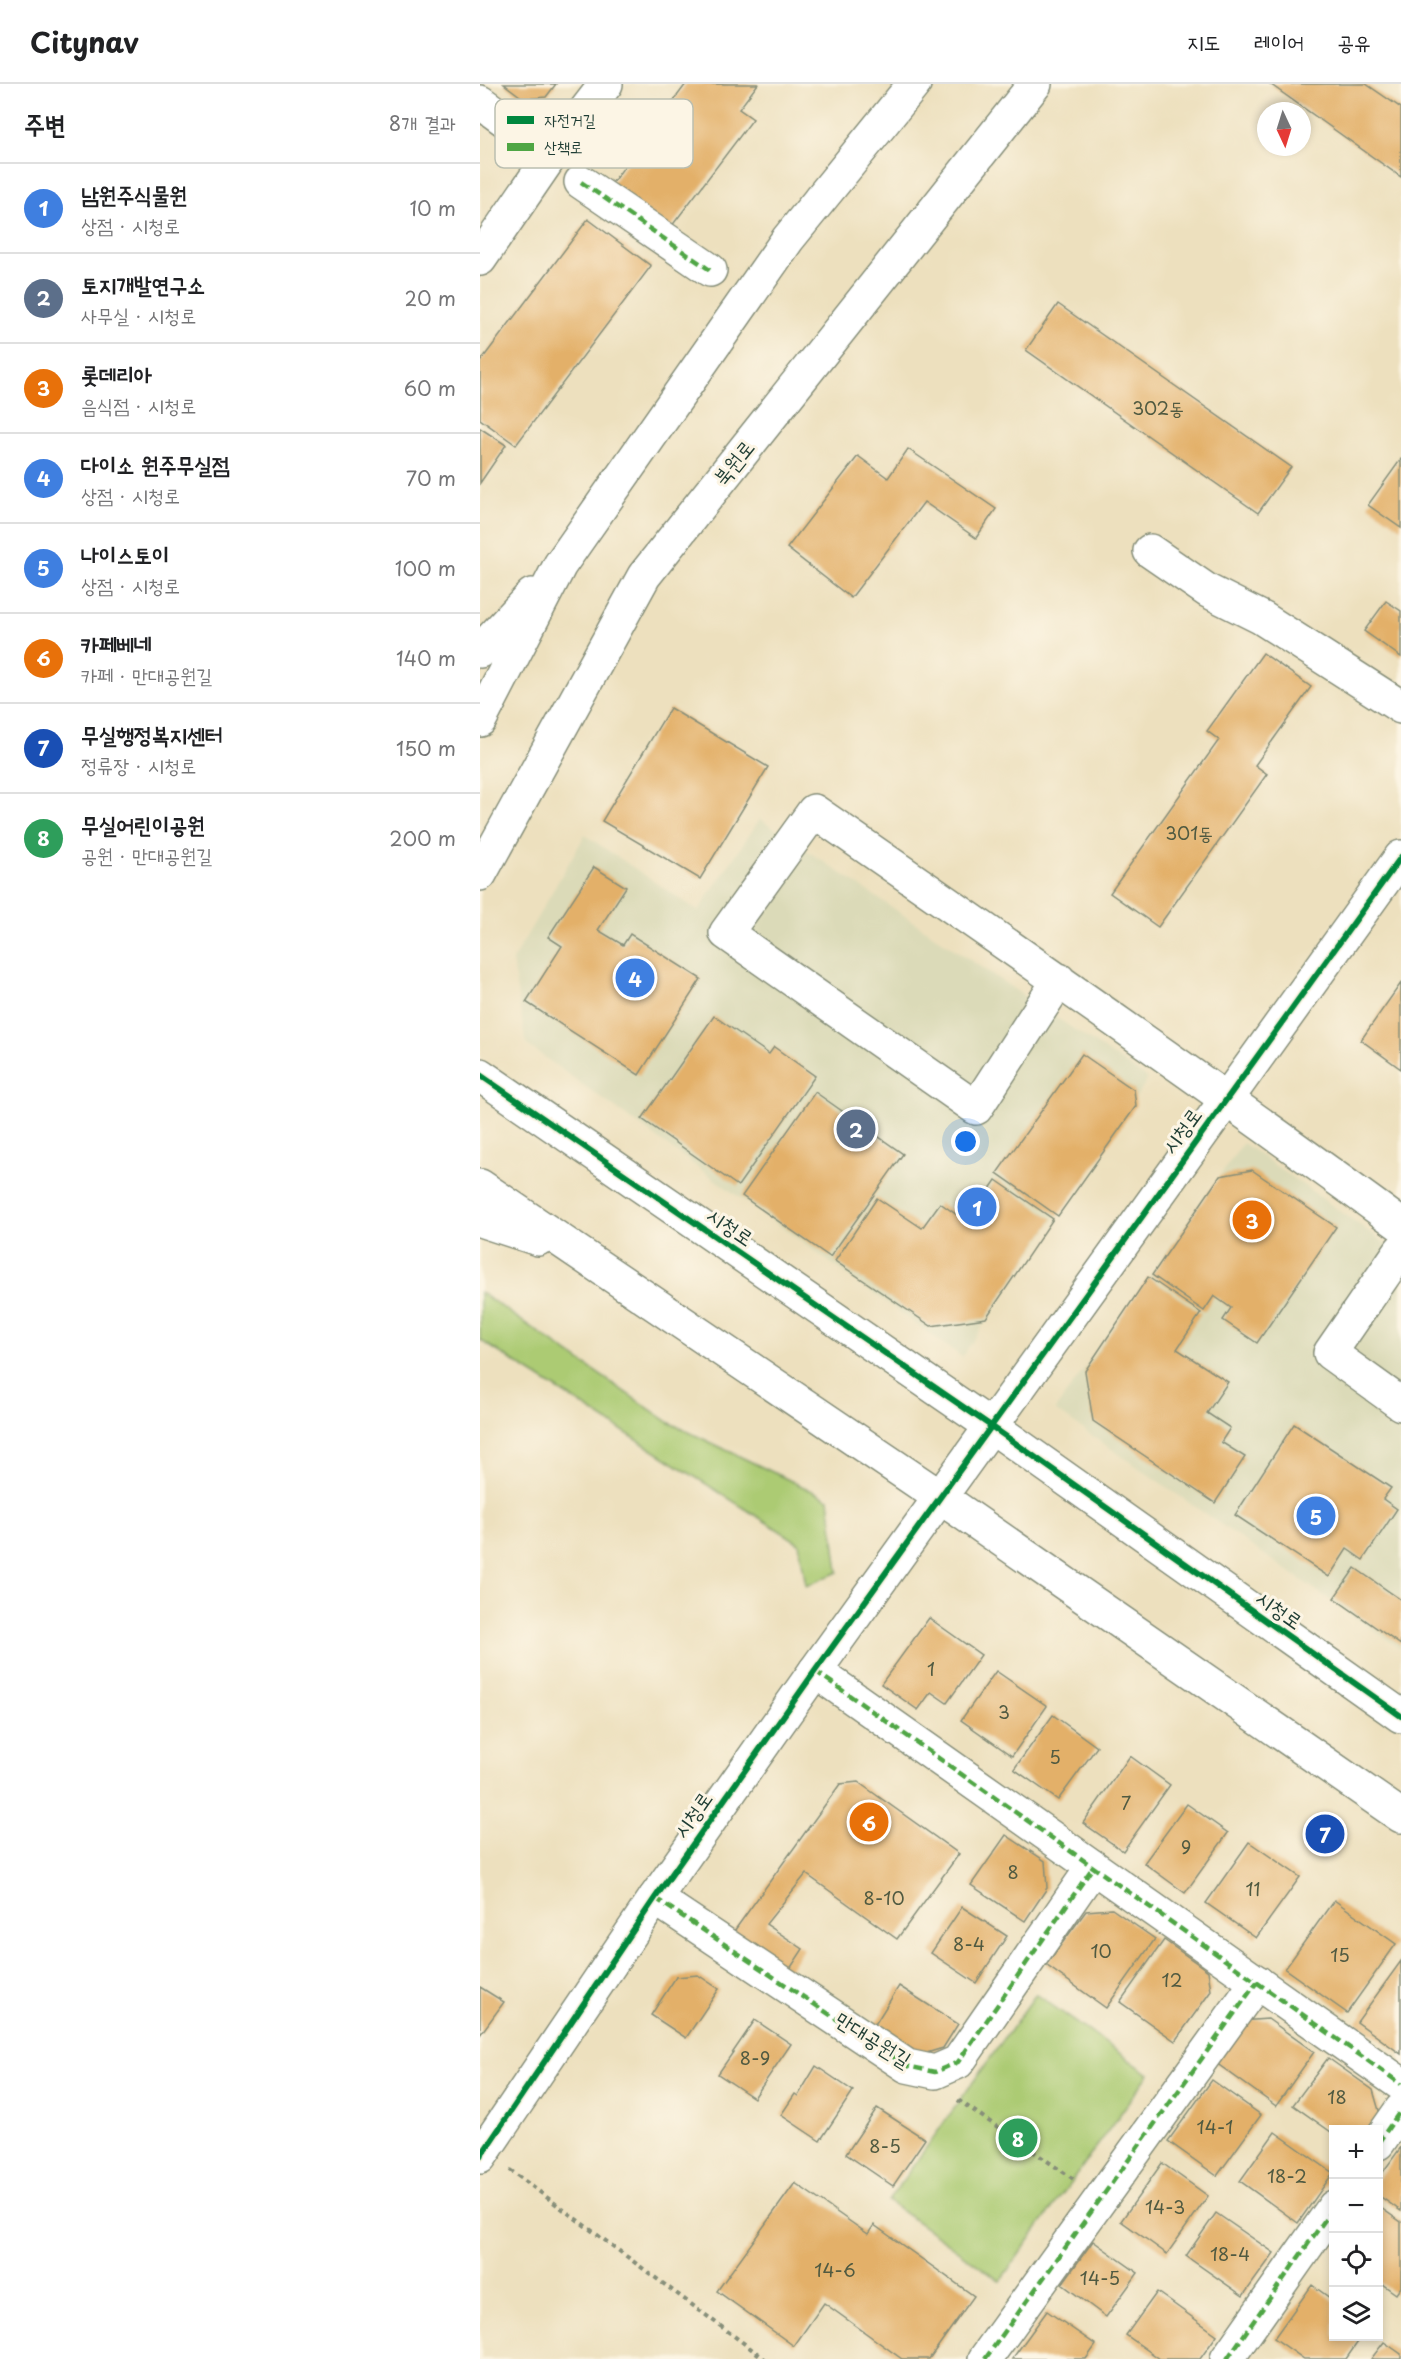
<!DOCTYPE html>
<html lang="ko">
<meta charset="utf-8">
<style>
body{margin:0;font-family:"Playpen Sans","Poor Story",sans-serif;background:#f6f6f6;color:#202124}
.controls{position:absolute;right:18px;bottom:18px;display:grid;overflow:hidden;border-radius:0px;box-shadow:0 3px 9px #0003}
.controls button{width:54px;height:54px;display:grid;place-items:center;padding:0;border:0;border-bottom:2px solid #e0e0e0;background:#fff;color:#202124;font:30px sans-serif}
.compass{position:absolute;left:777px;top:18px;width:54px;height:54px;border-radius:50%;background:#fff;box-shadow:0 3px 9px #0003;rotate:176deg}
.you{position:absolute;left:486px;top:1058px;width:21px;height:21px;margin:-15px;border:4px solid #fff;border-radius:50%;background:#1a73e8;box-shadow:0 0 0 9px #1a73e833}
.badge{display:grid;place-items:center;width:39px;height:39px;border-radius:50%;background:#d1495b;color:#fff;font-size:20px;font-weight:700}
.pin{position:absolute;translate:-50% -50%;border:3px solid #fff;box-shadow:0 2px 6px #0006}
.list{margin:0;padding:0;list-style:none}
h2{display:flex;justify-content:space-between;align-items:center;height:78px;margin:0;padding:0 24px;font-size:26px}
h2 small{font-size:20px;font-weight:400;color:#757577}
.list li{display:grid;grid-template-columns:39px 1fr auto;gap:18px;align-items:center;box-sizing:border-box;height:90px;padding:0 24px;border-top:2px solid #e0e0e0}
.list b{display:block;font-size:22px;white-space:nowrap}
.list p{margin:0;font-size:20px;white-space:nowrap;color:#757577}
.list em{font-size:20px;font-style:normal;color:#757577}
.icon{flex:none;width:33px;height:33px;fill:none;stroke:currentColor;stroke-width:2;stroke-linecap:round;stroke-linejoin:round}
.map{position:relative;flex:none;width:921px;height:2275px;overflow:hidden}
header{display:flex;align-items:center;gap:36px;box-sizing:border-box;height:84px;padding:0 30px;background:#fff;border-bottom:2px solid #e0e0e0}
header strong{font-size:28px}
nav{display:flex;gap:33px;margin-inline-start:auto;font-size:21px}
main{display:flex}
aside{flex:1;background:#fff}
.map>svg:first-child{display:block}
</style>
<header>
<strong>Citynav</strong>
<nav><a>지도</a><a>레이어</a><a>공유</a></nav>
</header>
<main>
<aside>
<h2>주변<small>8개 결과</small></h2>
<ul class="list">
<li><span class="badge" style="background:#3f7fe0">1</span><div><b>남원주식물원</b><p>상점 · 시청로</p></div><em>10 m</em></li>
<li><span class="badge" style="background:#5c6f8a">2</span><div><b>토지개발연구소</b><p>사무실 · 시청로</p></div><em>20 m</em></li>
<li><span class="badge" style="background:#e8710a">3</span><div><b>롯데리아</b><p>음식점 · 시청로</p></div><em>60 m</em></li>
<li><span class="badge" style="background:#3f7fe0">4</span><div><b>다이소 원주무실점</b><p>상점 · 시청로</p></div><em>70 m</em></li>
<li><span class="badge" style="background:#3f7fe0">5</span><div><b>나이스토이</b><p>상점 · 시청로</p></div><em>100 m</em></li>
<li><span class="badge" style="background:#e8710a">6</span><div><b>카페베네</b><p>카페 · 만대공원길</p></div><em>140 m</em></li>
<li><span class="badge" style="background:#1a4fb4">7</span><div><b>무실행정복지센터</b><p>정류장 · 시청로</p></div><em>150 m</em></li>
<li><span class="badge" style="background:#2e9e5b">8</span><div><b>무실어린이공원</b><p>공원 · 만대공원길</p></div><em>200 m</em></li>
</ul>
</aside>
<div class="map">
<svg width="921" height="2275" viewBox="0 0 921 2275">
<rect width="100%" height="100%" fill="#fcf5e5"/>
<filter id="ink" filterUnits="userSpaceOnUse"><feTurbulence type="fractalNoise" baseFrequency=".0167" numOctaves="2"/><feDisplacementMap in="SourceGraphic" scale="12" xChannelSelector="R" yChannelSelector="G"/><feConvolveMatrix kernelMatrix="1 2 1 2 8 2 1 2 1" color-interpolation-filters="sRGB"/></filter>
<filter id="wash" filterUnits="userSpaceOnUse"><feTurbulence type="fractalNoise" baseFrequency=".008" numOctaves="4" result="noise"/><feDisplacementMap in="SourceGraphic" scale="24" xChannelSelector="R" yChannelSelector="G"/><feGaussianBlur stdDeviation="1.35" result="paint"/><feColorMatrix in="noise" values="0 0 0 0 0 0 0 0 0 0 0 0 0 0 0 0 0 1.4 0 .05"/><feComposite in="paint" operator="in"/></filter>
<g filter="url(#wash)">
<rect width="100%" height="100%" fill="#ede0be"/>
<g fill="#dbdab8">
<polygon points="280,735 668,995 482,1273 46,960 32,877 105,751 218,827"/>
<polygon points="763,1059 921,1170 921,1565 575,1326"/>
</g>
<g fill="#accb73" stroke="#668454" stroke-width="1.5">
<polygon points="0,1208 190,1339 349,1415 358,1488 326,1502 319,1459 0,1256"/>
<polygon points="556,1910 669,1990 520,2197 408,2117"/>
</g>
<g id="blocks">
<g fill="#e3b069">
<polygon points="24,0 76,0 66,13 44,15"/>
<polygon points="206,0 278,0 259,25 273,35 188,147 129,103"/>
<polygon points="790,0 886,0 921,24 921,93"/>
<polygon points="108,135 171,182 36,361 0,335 0,278"/>
<polygon points="578,220 811,383 778,429 546,266"/>
<polygon points="0,344 26,361 0,399"/>
<polygon points="428,365 516,425 496,454 444,418 371,514 307,464 378,372 408,394"/>
<polygon points="921,375 921,444 888,421"/>
<polygon points="906,517 921,527 921,573 884,547"/>
<polygon points="783,569 831,603 775,681 787,690 678,843 630,809 739,656 727,647"/>
<polygon points="190,624 288,683 220,795 122,737"/>
<polygon points="114,783 146,803 118,846 143,861 150,850 221,895 159,991 46,918 82,862 68,853"/>
<polygon points="921,899 921,985 881,956"/>
<polygon points="234,932 289,970 294,963 335,992 258,1102 162,1035"/>
<polygon points="602,970 654,1006 656,1022 578,1132 517,1089"/>
<polygon points="335,1008 423,1070 350,1173 262,1112"/>
<polygon points="772,1086 856,1143 777,1259 743,1236 751,1224 734,1212 724,1227 672,1191 740,1092"/>
<polygon points="516,1096 573,1135 506,1234 451,1242 355,1177 397,1114 442,1144 460,1119 487,1138"/>
<polygon points="668,1193 721,1229 697,1265 748,1298 727,1329 750,1344 741,1358 765,1373 735,1419 613,1337 605,1287"/>
<polygon points="814,1340 911,1404 903,1415 917,1425 883,1476 867,1465 849,1493 755,1431"/>
<polygon points="875,1484 921,1516 921,1561 854,1514"/>
<polygon points="449,1534 501,1571 467,1619 451,1608 438,1626 401,1600"/>
<polygon points="516,1587 567,1622 532,1672 481,1636"/>
<polygon points="573,1631 617,1663 578,1716 534,1685"/>
<polygon points="650,1672 690,1701 643,1767 603,1739"/>
<polygon points="378,1698 479,1770 417,1855 326,1790 286,1840 323,1865 302,1897 252,1850 360,1700"/>
<polygon points="707,1720 748,1749 705,1809 664,1779"/>
<polygon points="526,1751 565,1777 567,1804 545,1837 491,1801"/>
<polygon points="769,1758 820,1793 776,1854 726,1819"/>
<polygon points="854,1816 916,1860 867,1929 805,1885"/>
<polygon points="482,1823 527,1852 496,1899 451,1869"/>
<polygon points="632,1825 675,1855 626,1924 566,1881 606,1827"/>
<polygon points="684,1856 728,1887 731,1907 695,1957 640,1918"/>
<polygon points="921,1877 921,1970 877,1938"/>
<polygon points="218,1891 239,1905 206,1954 171,1931 196,1893"/>
<polygon points="419,1902 478,1940 463,1964 440,1971 394,1942"/>
<polygon points="0,1903 24,1918 0,1951"/>
<polygon points="788,1935 834,1968 796,2022 732,1976 760,1937"/>
<polygon points="275,1936 311,1960 274,2014 238,1990"/>
<polygon points="848,1974 893,2006 900,2030 889,2046 854,2046 854,2050 813,2021"/>
<polygon points="336,1982 373,2007 340,2057 301,2031 315,2010 318,2012"/>
<polygon points="732,1996 781,2031 737,2092 688,2057"/>
<polygon points="397,2024 445,2055 413,2102 366,2070"/>
<polygon points="795,2048 853,2089 818,2139 760,2097"/>
<polygon points="921,2063 921,2127 898,2111 898,2095"/>
<polygon points="682,2079 728,2112 687,2170 641,2137"/>
<polygon points="315,2099 388,2150 394,2141 494,2212 449,2275 422,2275 344,2219 314,2262 237,2207"/>
<polygon points="898,2122 921,2138 921,2203 916,2210 898,2197"/>
<polygon points="736,2129 794,2169 763,2212 706,2172"/>
<polygon points="613,2157 658,2189 626,2233 582,2200"/>
<polygon points="832,2201 854,2217 854,2252 882,2252 866,2275 824,2275 794,2254"/>
<polygon points="677,2208 737,2251 720,2275 680,2275 646,2251"/>
<polygon points="567,2227 616,2261 606,2275 532,2275"/>
<polygon points="904,2258 921,2270 921,2275 891,2275"/>
</g>
</g>
</g>
<g filter="url(#ink)">
<use href="#blocks" fill-opacity="0" stroke="#868e79" stroke-width="1.5"/>
<g fill="none" stroke-linecap="round" stroke-linejoin="round">
<defs>
<g id="minor">
<polyline points="0,18 72,70"/>
<polyline points="101,98 230,186"/>
<polyline points="0,175 72,70 126,0"/>
<polyline points="670,467 728,507 782,534 921,623"/>
<polyline points="0,567 52,511"/>
<polyline points="0,636 80,481 308,155 434,0"/>
<polyline points="0,790 164,492 555,0"/>
<path d="M579 896 496 1024 246 849 334 727C531 863 728 1000 921 1141"/>
<polyline points="0,991 511,1342 921,1632"/>
<polyline points="0,1102 460,1413 921,1732"/>
<polyline points="0,1136 58,1155"/>
<polyline points="921,1166 850,1269 921,1320"/>
<polyline points="335,1587 921,2000"/>
<polyline points="175,1814 427,1982 455,1988 478,1978 613,1783"/>
<polyline points="898,2059 921,2026"/>
<polyline points="0,2073 175,1814 335,1587 921,773"/>
<polyline points="505,2275 777,1898"/>
<polyline points="747,2275 854,2123"/>
</g>
</defs>
<use href="#minor" stroke="#868e79" stroke-width="36"/>
<g stroke="#868e79" stroke-width="4" stroke-dasharray="4.5 4.5" stroke-linecap="butt">
<polyline points="478,2016 595,2096"/>
<polyline points="30,2086 285,2275"/>
</g>
<use href="#minor" stroke="#fff" stroke-width="33"/>
<g stroke="#4fa644" stroke-width="4.5" stroke-dasharray="9 4.5" stroke-linecap="butt">
<polyline points="101,98 230,186"/>
<polyline points="335,1587 921,2000"/>
<polyline points="175,1814 427,1982 455,1988 478,1978 613,1783"/>
<polyline points="898,2059 921,2026"/>
<polyline points="505,2275 777,1898"/>
<polyline points="747,2275 854,2123"/>
</g>
<defs>
<g id="cycleway">
<polyline points="0,991 511,1342 921,1632"/>
<polyline points="0,2073 175,1814 335,1587 921,773"/>
</g>
</defs>
<use href="#cycleway" stroke="#fcf5e5" stroke-width="10"/>
<use href="#cycleway" stroke="#00873e" stroke-width="6"/>
</g>
</g>
<g text-anchor="middle" stroke-width="6" stroke-linejoin="round" paint-order="stroke">
<g font-size="18" fill="#505a41">
<text x="678" y="331">302동</text>
<text x="709" y="756">301동</text>
<text x="451" y="1592">1</text>
<text x="524" y="1635">3</text>
<text x="575" y="1680">5</text>
<text x="646" y="1726">7</text>
<text x="706" y="1770">9</text>
<text x="533" y="1795">8</text>
<text x="773" y="1812">11</text>
<text x="404" y="1821">8-10</text>
<text x="489" y="1867">8-4</text>
<text x="621" y="1874">10</text>
<text x="860" y="1878">15</text>
<text x="692" y="1903">12</text>
<text x="275" y="1981">8-9</text>
<text x="857" y="2020">18</text>
<text x="735" y="2050">14-1</text>
<text x="405" y="2069">8-5</text>
<text x="807" y="2099">18-2</text>
<text x="685" y="2130">14-3</text>
<text x="750" y="2177">18-4</text>
<text x="355" y="2193">14-6</text>
<text x="620" y="2201">14-5</text>
</g>
<g font-size="21" fill="#1f3d34" stroke="#fcf5e5">
<text transform="translate(254 379) rotate(-51)" y="7">북원로</text>
<text transform="translate(702 1047) rotate(-54)" y="7">시청로</text>
<text transform="translate(250 1143) rotate(34)" y="7">시청로</text>
<text transform="translate(799 1526) rotate(35)" y="7">시청로</text>
<text transform="translate(213 1731) rotate(-55)" y="7">시청로</text>
<text transform="translate(393 1956) rotate(32)" y="7">만대공원길</text>
</g>
</g>
<rect x="15" y="15" width="198" height="69" rx="9" fill="#fcf5e5" stroke="#babeb0" stroke-width="1.5"/>
<rect x="27" y="32" width="27" height="8" fill="#00873e"/>
<rect x="27" y="59" width="27" height="8" fill="#4fa644"/>
<g font-size="16" fill="#1f3d34">
<text x="64" y="42">자전거길</text>
<text x="64" y="69">산책로</text>
</g>
</svg>
<div class="controls">
<button>+</button>
<button>−</button>
<button><svg class="icon" aria-label="locate" viewBox="0 0 24 24"><circle cx="12" cy="12" r="6"/><path d="M12 2v4M12 18v4M2 12h4M18 12h4"/></svg></button>
<button><svg class="icon" aria-label="layers" viewBox="0 0 24 24"><path d="M12 4l9 5-9 5-9-5zM3 14l9 5 9-5"/></svg></button>
</div>
<svg class="compass" viewBox="-18 -18 36 36"><path d="M0-13l5 13h-10z" fill="#e53935"/><path d="M0 13l5-13h-10z" fill="#757577"/></svg>
<div class="you"></div>
<div class="pin badge" style="left:497px;top:1123px;background:#3f7fe0">1</div>
<div class="pin badge" style="left:376px;top:1045px;background:#5c6f8a">2</div>
<div class="pin badge" style="left:772px;top:1136px;background:#e8710a">3</div>
<div class="pin badge" style="left:155px;top:894px;background:#3f7fe0">4</div>
<div class="pin badge" style="left:836px;top:1432px;background:#3f7fe0">5</div>
<div class="pin badge" style="left:389px;top:1738px;background:#e8710a">6</div>
<div class="pin badge" style="left:845px;top:1750px;background:#1a4fb4">7</div>
<div class="pin badge" style="left:538px;top:2054px;background:#2e9e5b">8</div>
</div>
</main>
